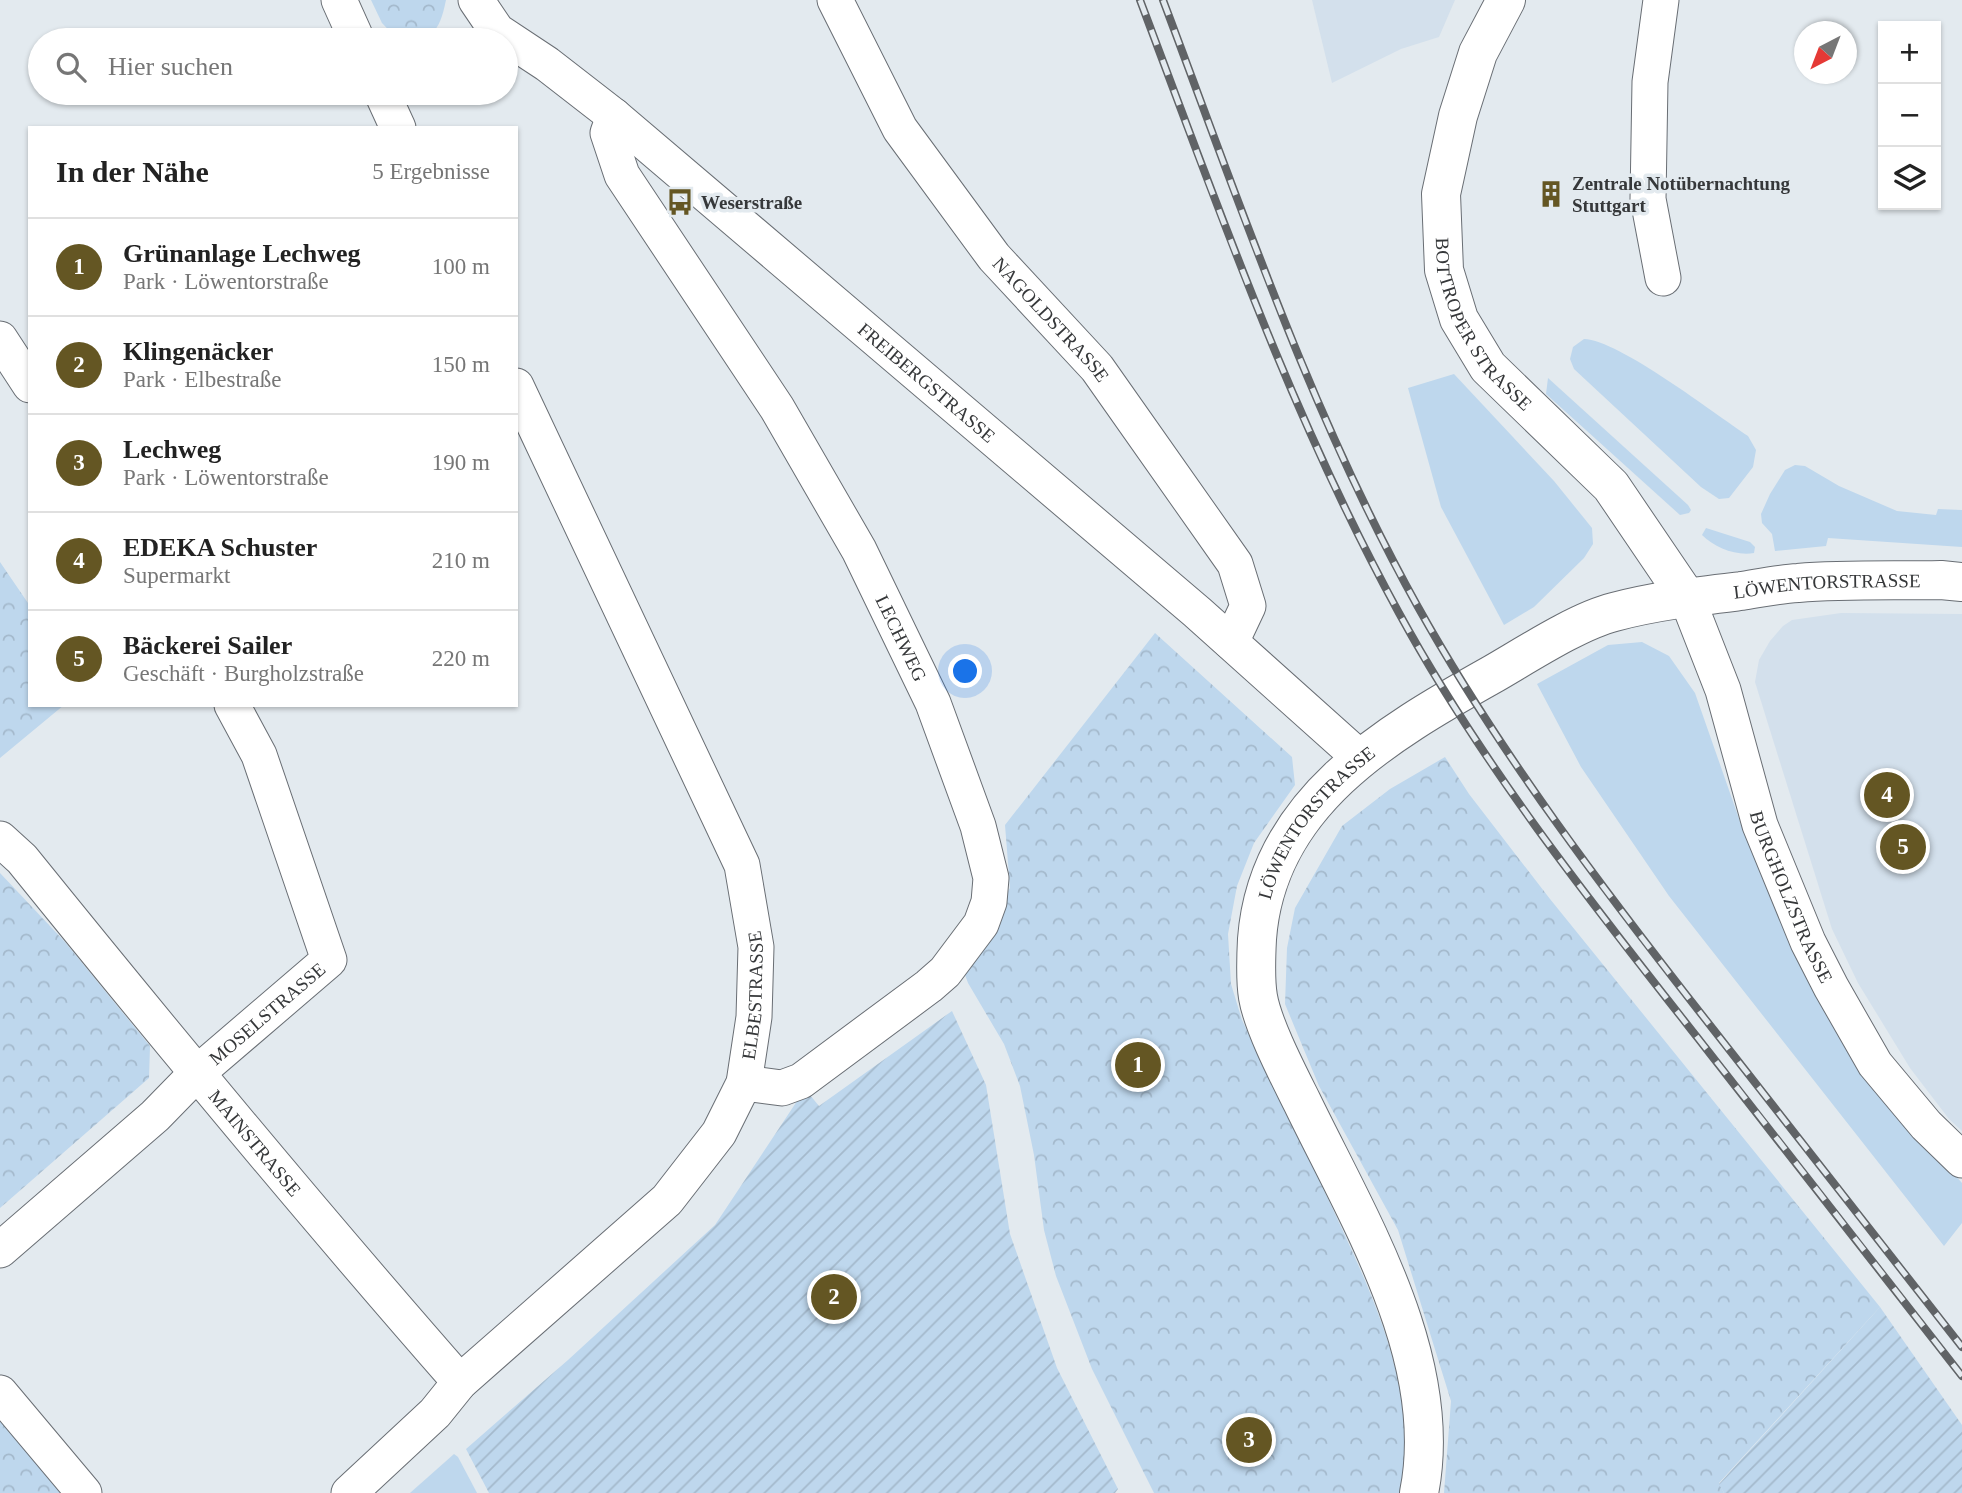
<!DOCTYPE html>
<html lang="de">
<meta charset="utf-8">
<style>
body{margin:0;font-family:"Times New Roman",serif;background:#f6f6f6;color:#222}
.controls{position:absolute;right:21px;top:21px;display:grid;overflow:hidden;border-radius:0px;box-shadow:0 2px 5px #0004}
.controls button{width:63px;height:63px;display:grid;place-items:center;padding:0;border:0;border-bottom:2px solid #e0e0e0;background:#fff;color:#222;font:35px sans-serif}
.compass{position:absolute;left:1794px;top:21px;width:63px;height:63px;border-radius:50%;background:#fff;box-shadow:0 2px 5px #0004;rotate:222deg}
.you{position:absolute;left:966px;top:672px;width:24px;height:24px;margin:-18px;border:5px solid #fff;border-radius:50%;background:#1a73e8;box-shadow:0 0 0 10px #1a73e833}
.badge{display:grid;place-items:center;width:46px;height:46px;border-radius:50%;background:#645623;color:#fff;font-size:23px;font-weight:700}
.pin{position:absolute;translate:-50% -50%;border:4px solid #fff;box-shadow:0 2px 7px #0006}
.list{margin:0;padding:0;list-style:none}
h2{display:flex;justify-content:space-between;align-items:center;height:91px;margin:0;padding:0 28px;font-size:30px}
h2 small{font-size:23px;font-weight:400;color:#767676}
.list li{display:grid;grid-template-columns:46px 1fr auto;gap:21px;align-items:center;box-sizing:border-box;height:98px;padding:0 28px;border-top:2px solid #e0e0e0}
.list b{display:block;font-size:26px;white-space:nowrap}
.list p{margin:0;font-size:23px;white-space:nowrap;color:#767676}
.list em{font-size:23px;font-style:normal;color:#767676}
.icon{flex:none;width:38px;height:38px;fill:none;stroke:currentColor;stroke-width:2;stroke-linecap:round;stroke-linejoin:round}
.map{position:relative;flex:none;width:1962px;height:1493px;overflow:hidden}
.search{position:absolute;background:#fff;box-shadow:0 2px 5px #0004;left:28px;top:28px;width:490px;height:77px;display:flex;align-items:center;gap:18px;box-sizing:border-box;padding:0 24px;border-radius:38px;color:#767676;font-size:26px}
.panel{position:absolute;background:#fff;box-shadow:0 2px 5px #0004;left:28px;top:126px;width:490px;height:581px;border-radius:0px}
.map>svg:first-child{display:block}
</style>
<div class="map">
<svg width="1962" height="1493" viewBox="0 0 1962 1493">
<defs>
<pattern id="forest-crowns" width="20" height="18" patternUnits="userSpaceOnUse" patternTransform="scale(1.75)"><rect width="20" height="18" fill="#bed7ed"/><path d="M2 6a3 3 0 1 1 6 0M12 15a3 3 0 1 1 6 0" fill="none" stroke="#a4b9cc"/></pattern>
<pattern id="garden-furrows" width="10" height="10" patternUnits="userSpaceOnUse" patternTransform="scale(1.75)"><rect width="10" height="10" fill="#bed7ed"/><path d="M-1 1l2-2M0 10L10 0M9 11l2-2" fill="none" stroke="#a4b9cc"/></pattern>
</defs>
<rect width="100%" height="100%" fill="#e3eaef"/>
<g fill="#d3e0ec">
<polygon points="1312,0 1455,0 1439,37 1401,49 1332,83"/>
<polygon points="1841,613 1962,614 1962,1131 1949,1119 1910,1068 1858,983 1832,929 1755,682 1759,660 1770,641 1783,626 1792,620"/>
</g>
<g fill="#bed7ed">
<path d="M1584 339C1619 340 1715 414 1748 436L1756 450 1753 467 1729 498 1719 499 1701 487 1574 369 1570 359 1573 347Z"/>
<polygon points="1454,374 1554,481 1592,528 1593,544 1584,558 1534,607 1504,625 1441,507 1408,388"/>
<polygon points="1548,378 1688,505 1691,510 1689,513 1680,515 1546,394"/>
<polygon points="1795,465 1805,466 1839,486 1897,511 1936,515 1938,509 1962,510 1962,547 1828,538 1826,546 1775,551 1772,534 1762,523 1761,514 1770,494 1785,470"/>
<path d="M1706 528 1750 542 1755 547 1754 553C1736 556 1715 548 1702 535Z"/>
<polygon points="1642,642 1669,656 1695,693 1744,833 1831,1018 1880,1091 1962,1183 1962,1223 1944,1246 1669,896 1581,767 1537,684 1608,645"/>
<polygon points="454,1454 458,1457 477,1493 410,1493"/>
</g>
<g fill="url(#forest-crowns)">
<path d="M371 0H446C439 34 432 40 398 40L382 23Z"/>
<polygon points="0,562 30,606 30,705 64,705 0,758"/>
<path d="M1155 633 1292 757 1295 785 1254 843 1237 886 1228 934 1231 984 1242 1020C1271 1081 1302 1142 1330 1203 1372 1294 1420 1390 1401 1493H1154L1092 1369 1056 1276 1044 1230 1034 1155 1020 1086 1004 1044 968 983 964 972 968 957 1010 888 1005 825Z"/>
<polygon points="1445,757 1469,794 1550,899 1880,1307 1719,1483 1724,1493 1444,1493 1451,1401 1398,1230 1319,1086 1285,1004 1287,948 1295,908 1342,826 1390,789"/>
<polygon points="0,873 65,942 150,1046 149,1078 0,1208"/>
<polygon points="0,1416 62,1493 0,1493"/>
</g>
<g fill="url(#garden-furrows)">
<polygon points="952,1011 986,1085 1010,1234 1057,1368 1118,1489 1115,1493 489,1493 466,1449 568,1360 715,1225 805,1089 819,1106"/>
<polygon points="1880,1307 1962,1425 1962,1493 1724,1493 1719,1484"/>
</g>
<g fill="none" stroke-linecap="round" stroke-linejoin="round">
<defs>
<g id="minor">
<polyline points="339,0 357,40"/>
<path id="s1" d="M476 0 497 31 547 64 614 116 1197 612 1360 758"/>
<path id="s2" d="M835 0 900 129 994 257 1097 368 1235 564 1248 606 1231 642"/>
<polyline points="1661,0 1650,82 1648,199 1663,278"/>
<polyline points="382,93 398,128"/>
<path id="s3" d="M614 116 608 133 622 175 777 408 859 550 933 703 978 826 991 878 989 902 981 924 945 972 929 986 801 1081 782 1088 744 1083"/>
<polyline points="0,339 30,385"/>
<path id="s4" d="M1687 598 1723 690 1760 825 1808 942 1831 987 1875 1064 1926 1125 1962 1160"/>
<path id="s5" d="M0 839 22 859C165 1036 310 1211 460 1382"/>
<path id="s6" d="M0 1250 155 1116 196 1074 329 960 259 755 232 705"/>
<polyline points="0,1393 84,1493"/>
<path id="s7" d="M349 1493 435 1413 460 1382 667 1200 719 1133 744 1083 754 1017 756 947 742 865 516 386"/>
</g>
<g id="tertiary">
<path id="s8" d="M1506 0 1478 53 1458 116 1441 194 1444 270 1459 319 1488 367 1611 486 1687 598"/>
</g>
<g id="secondary">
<path id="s9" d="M1419 1493C1446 1359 1358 1218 1302 1102 1288 1074 1263 1026 1258 997 1255 979 1256 958 1257 939 1267 803 1386 734 1493 674 1526 655 1578 621 1614 612 1655 601 1699 596 1741 591 1760 588 1779 584 1798 583 1845 579 1894 581 1941 580L1962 582"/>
</g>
</defs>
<use href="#minor" stroke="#696e74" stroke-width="37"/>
<use href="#tertiary" stroke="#696e74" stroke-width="40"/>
<use href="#secondary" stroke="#696e74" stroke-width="40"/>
<use href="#minor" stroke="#fff" stroke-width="35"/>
<use href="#tertiary" stroke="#fff" stroke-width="38"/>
<use href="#secondary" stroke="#fff" stroke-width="38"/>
<defs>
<g id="rail">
<path d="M1140 0C1218 207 1292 418 1399 613 1482 765 1590 901 1697 1037 1786 1150 1874 1263 1962 1376"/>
<path d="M1163 0C1240 204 1311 415 1418 607 1502 757 1606 893 1713 1029 1796 1135 1879 1241 1962 1347"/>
</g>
</defs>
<use href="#rail" stroke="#606366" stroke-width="8"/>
<use href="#rail" stroke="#e3eaef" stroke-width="5" stroke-dasharray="16" stroke-linecap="butt"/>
</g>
<defs>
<symbol id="building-bare" viewBox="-9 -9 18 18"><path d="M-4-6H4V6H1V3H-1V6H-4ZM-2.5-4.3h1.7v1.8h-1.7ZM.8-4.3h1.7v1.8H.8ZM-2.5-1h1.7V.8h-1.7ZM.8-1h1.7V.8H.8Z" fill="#645623" stroke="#e3eaef" stroke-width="2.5" paint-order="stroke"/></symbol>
<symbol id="bus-bare" viewBox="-9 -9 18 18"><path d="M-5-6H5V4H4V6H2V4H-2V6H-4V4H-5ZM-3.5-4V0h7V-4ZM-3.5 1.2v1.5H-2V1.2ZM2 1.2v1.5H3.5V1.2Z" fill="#645623" stroke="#e3eaef" stroke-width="2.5" paint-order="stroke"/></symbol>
</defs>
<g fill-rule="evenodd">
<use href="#building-bare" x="1532" y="175" width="38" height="38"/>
<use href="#bus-bare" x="661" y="183" width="38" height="38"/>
</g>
<g text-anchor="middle" stroke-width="7" stroke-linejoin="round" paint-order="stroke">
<g font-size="19" font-weight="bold" fill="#36383a" stroke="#e3eaef" text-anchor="start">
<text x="1572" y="190">Zentrale Notübernachtung<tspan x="1572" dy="22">Stuttgart</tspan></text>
<text x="701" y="209">Weserstraße</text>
</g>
<g font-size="19" fill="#36383a" stroke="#e3eaef">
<text dy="7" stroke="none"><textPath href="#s2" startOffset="388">NAGOLDSTRASSE</textPath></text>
<text dy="7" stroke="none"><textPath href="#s8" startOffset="348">BOTTROPER STRASSE</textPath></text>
<text dy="7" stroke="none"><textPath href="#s1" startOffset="593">FREIBERGSTRASSE</textPath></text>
<text dy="7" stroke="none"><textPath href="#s9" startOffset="1311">LÖWENTORSTRASSE</textPath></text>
<text dy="7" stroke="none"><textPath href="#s3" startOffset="604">LECHWEG</textPath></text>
<text dy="7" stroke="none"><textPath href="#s9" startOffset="723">LÖWENTORSTRASSE</textPath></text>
<text dy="7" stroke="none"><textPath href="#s4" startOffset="317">BURGHOLZSTRASSE</textPath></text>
<text dy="7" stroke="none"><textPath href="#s7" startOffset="662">ELBESTRASSE</textPath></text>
<text dy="7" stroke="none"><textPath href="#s6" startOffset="357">MOSELSTRASSE</textPath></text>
<text dy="7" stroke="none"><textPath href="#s5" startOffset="397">MAINSTRASSE</textPath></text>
</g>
</g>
</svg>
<div class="controls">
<button>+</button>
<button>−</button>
<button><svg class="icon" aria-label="layers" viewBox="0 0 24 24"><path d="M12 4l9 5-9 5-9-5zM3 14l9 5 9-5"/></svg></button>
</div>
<svg class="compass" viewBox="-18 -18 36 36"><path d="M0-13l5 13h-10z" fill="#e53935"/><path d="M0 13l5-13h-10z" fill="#767676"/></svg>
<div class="you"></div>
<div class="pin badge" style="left:1138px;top:1065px">1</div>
<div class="pin badge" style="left:834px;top:1297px">2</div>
<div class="pin badge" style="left:1249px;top:1440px">3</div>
<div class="pin badge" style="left:1887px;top:795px">4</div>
<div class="pin badge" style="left:1903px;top:847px">5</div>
<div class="search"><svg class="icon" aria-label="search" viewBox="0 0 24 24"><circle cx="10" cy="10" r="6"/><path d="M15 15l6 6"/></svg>Hier suchen</div>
<section class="panel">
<h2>In der Nähe<small>5 Ergebnisse</small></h2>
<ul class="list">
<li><span class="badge">1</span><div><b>Grünanlage Lechweg</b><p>Park · Löwentorstraße</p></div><em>100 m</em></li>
<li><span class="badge">2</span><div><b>Klingenäcker</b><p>Park · Elbestraße</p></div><em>150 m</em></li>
<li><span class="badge">3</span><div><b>Lechweg</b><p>Park · Löwentorstraße</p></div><em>190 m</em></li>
<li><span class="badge">4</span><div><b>EDEKA Schuster</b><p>Supermarkt</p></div><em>210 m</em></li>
<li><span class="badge">5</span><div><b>Bäckerei Sailer</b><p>Geschäft · Burgholzstraße</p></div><em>220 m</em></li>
</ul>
</section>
</div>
